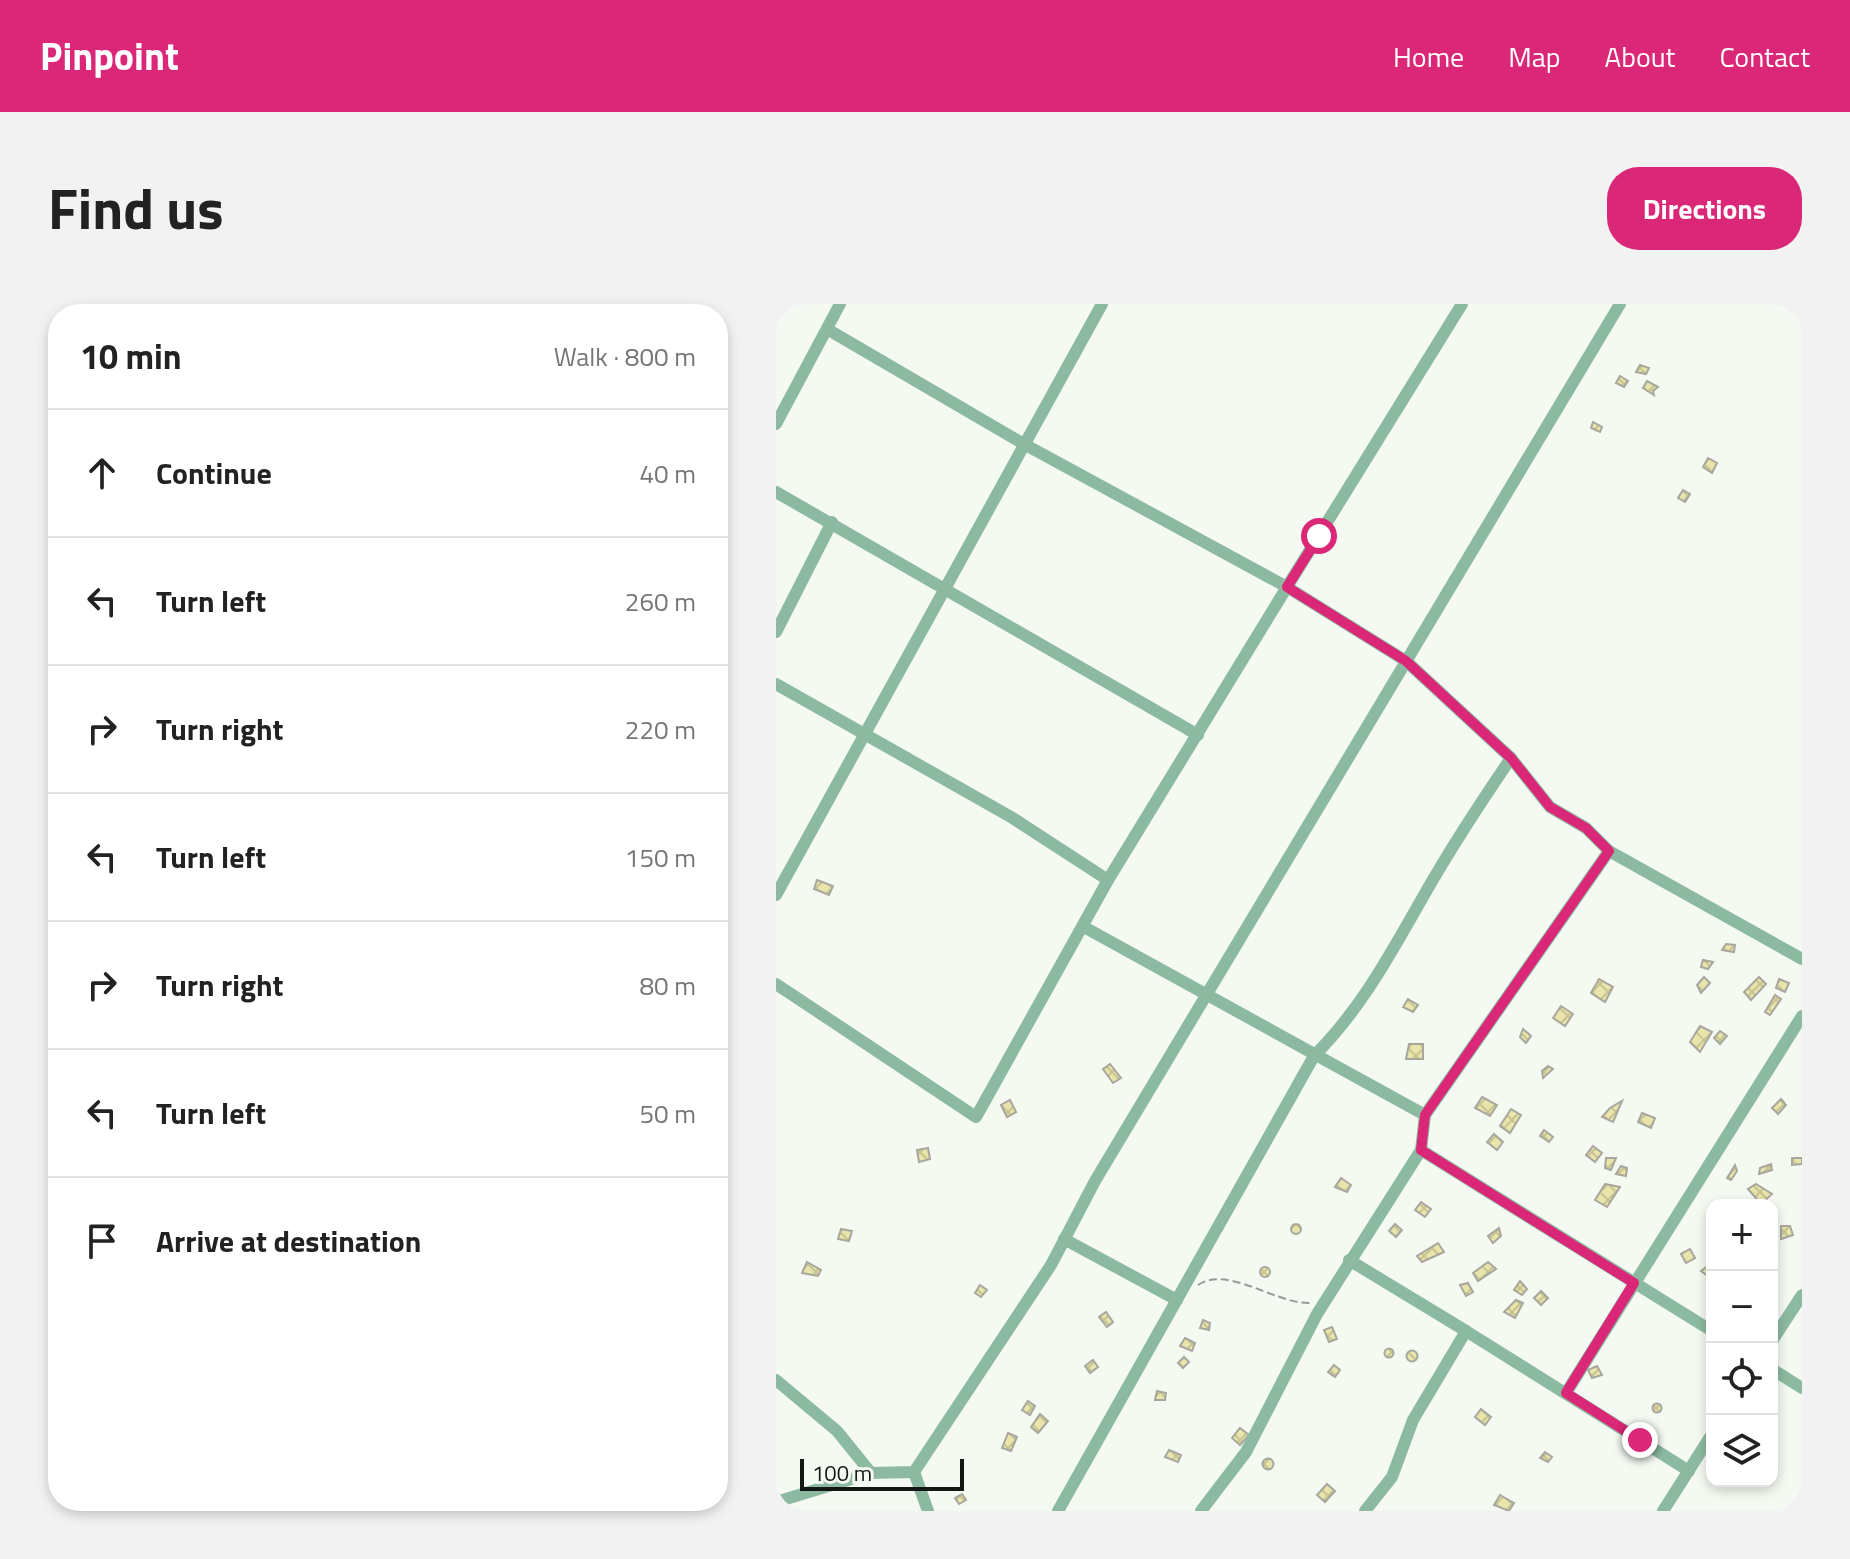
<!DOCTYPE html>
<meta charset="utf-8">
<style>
body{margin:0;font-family:"Titillium Web",sans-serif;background:#f2f2f2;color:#222}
.controls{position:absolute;right:24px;bottom:24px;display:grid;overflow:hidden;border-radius:16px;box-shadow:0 4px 12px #0003}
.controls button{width:72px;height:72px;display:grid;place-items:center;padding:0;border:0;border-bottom:2px solid #e0e0e0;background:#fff;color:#222;font:40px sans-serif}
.scale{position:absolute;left:24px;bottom:20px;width:164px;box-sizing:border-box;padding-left:8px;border:4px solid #151714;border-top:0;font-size:22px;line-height:28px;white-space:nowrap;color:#151714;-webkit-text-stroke:6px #f4f9f1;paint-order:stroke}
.stop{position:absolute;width:24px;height:24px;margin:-18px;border:6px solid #db2777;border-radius:50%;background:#fff}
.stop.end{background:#db2777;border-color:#fff;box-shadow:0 2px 8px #0008}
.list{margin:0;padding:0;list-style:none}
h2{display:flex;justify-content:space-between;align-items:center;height:104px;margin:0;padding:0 32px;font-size:34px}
h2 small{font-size:26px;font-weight:400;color:#767676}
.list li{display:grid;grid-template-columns:52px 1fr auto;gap:24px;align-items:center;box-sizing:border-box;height:128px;padding:0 32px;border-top:2px solid #e0e0e0}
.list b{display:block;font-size:30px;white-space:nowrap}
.list em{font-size:26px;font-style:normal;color:#767676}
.icon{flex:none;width:44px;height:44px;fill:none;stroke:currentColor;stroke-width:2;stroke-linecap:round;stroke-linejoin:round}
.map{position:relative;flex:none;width:1026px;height:1207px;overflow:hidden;border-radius:32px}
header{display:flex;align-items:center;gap:48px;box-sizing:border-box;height:112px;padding:0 40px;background:#db2777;color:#fff}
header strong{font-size:38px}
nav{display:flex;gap:44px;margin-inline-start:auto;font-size:28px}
.intro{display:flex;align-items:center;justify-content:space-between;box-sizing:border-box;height:192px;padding:0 48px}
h1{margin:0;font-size:56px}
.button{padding:20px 36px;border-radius:32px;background:#db2777;color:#fff;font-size:28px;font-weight:700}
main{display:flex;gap:48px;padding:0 48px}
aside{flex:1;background:#fff;border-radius:32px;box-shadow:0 4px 12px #0003}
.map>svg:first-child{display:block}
</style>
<header>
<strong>Pinpoint</strong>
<nav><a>Home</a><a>Map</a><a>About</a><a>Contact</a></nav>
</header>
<div class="intro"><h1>Find us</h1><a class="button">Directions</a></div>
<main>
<aside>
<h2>10 min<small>Walk · 800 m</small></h2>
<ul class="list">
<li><svg class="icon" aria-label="ahead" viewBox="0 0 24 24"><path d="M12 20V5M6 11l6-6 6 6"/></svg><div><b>Continue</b></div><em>40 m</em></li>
<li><svg class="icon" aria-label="left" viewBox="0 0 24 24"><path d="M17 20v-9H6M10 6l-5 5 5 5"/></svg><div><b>Turn left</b></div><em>260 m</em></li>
<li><svg class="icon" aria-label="right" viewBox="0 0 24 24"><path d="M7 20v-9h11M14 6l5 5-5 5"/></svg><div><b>Turn right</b></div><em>220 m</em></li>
<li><svg class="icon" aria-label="left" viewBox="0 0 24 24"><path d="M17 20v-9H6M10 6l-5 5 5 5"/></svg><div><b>Turn left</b></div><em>150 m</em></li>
<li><svg class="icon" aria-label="right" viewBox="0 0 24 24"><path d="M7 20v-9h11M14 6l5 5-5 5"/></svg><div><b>Turn right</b></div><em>80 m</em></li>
<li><svg class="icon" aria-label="left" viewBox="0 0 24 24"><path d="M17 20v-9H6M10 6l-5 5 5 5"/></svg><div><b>Turn left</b></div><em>50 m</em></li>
<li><svg class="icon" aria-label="arrive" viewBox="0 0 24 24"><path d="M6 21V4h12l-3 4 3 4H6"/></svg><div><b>Arrive at destination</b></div></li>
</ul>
</aside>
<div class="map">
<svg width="1026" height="1207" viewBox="0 0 1026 1207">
<defs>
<pattern id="building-cross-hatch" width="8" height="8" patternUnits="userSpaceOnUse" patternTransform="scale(2)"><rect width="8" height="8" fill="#e9e5aa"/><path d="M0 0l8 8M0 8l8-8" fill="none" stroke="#c7c491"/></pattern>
</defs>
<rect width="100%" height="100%" fill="#f4f9f1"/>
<g fill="url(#building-cross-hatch)" stroke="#a7a79e" stroke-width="2">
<polygon points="864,61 873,64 870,70 860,68"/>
<polygon points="844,72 852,77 848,83 840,79"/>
<polygon points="871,77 882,83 877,87 878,91 867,84"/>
<polygon points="817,118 826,123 824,128 815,124"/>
<polygon points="932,154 941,159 936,169 927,163"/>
<polygon points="907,186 914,190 909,198 902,194"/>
<polygon points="41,576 57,582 53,591 38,585"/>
<polygon points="950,640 959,641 958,648 946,646"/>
<polygon points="927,656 937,658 932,665 925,663"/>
<polygon points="928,673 934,679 925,689 921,681"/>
<polygon points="983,673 990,680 975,696 968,688"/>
<polygon points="823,675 837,683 829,698 815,689"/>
<polygon points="1003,675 1013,679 1009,688 1000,684"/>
<polygon points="999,691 1005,695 994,711 989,708"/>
<polygon points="632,695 642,701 637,708 627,703"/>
<polygon points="785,702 797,710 789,722 777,714"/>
<polygon points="924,722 936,728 924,748 914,738"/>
<polygon points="747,725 755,732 750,739 744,733"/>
<polygon points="944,727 951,732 944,740 938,734"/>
<polygon points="633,740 647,740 647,755 630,755"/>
<polygon points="334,760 345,774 337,779 327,765"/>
<polygon points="772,762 777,765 767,774 766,767"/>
<polygon points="706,793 721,801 714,812 699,804"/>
<polygon points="1005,795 1010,801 1002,810 996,804"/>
<polygon points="234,796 240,808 231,813 225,801"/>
<polygon points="846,797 837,818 826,813 834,804"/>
<polygon points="735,805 745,811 734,829 724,822"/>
<polygon points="866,809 879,814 875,824 862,818"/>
<polygon points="768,826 777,833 773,838 764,832"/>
<polygon points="718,830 727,838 721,846 711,838"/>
<polygon points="817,842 826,849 819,858 810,851"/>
<polygon points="152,844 154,855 143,858 141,846"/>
<polygon points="830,854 840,854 835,866 829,864"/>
<polygon points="1016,854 1026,854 1026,860 1016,861"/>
<polygon points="995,860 996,866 983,870 984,864"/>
<polygon points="959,861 961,867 955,876 951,874"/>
<polygon points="845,862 851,864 850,872 840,870"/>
<polygon points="565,874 575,881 571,888 559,883"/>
<polygon points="829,880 844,883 831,903 819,896"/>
<polygon points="980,880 996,890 985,900 972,885"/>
<polygon points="645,898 655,905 649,913 639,906"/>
<polygon points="619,920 626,926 620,933 613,927"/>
<circle cx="520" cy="925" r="5"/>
<polygon points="1005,922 1014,922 1017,931 1005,935"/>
<polygon points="723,924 725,932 717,939 712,932"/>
<polygon points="65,925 76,927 73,937 62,935"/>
<polygon points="662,939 668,948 646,958 641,952"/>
<polygon points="914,945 919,954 910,959 905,950"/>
<polygon points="31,958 45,966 42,972 26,969"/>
<polygon points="712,958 720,965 702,977 697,969"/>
<polygon points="933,961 936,962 936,975 925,967"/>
<circle cx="489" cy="968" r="5"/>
<polygon points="744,977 751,985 746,991 738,986"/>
<polygon points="692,979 697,988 690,992 684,981"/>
<polygon points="204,981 211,986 205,993 199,989"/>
<polygon points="765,987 772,994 765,1001 758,994"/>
<polygon points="740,996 747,999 739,1014 728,1008"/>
<polygon points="330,1008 337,1018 331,1023 323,1013"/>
<polygon points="427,1016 434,1019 433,1026 424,1024"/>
<polygon points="556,1023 561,1035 553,1038 548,1026"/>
<polygon points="409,1034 419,1039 416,1047 404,1042"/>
<circle cx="613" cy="1049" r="4.5"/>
<circle cx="636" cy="1052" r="5.5"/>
<polygon points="408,1053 413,1058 407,1064 402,1059"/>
<polygon points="317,1056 322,1063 314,1069 309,1062"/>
<polygon points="558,1061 564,1066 559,1073 552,1068"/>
<polygon points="821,1062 826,1071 816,1074 812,1066"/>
<polygon points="381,1087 390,1089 389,1096 379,1096"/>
<polygon points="252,1097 259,1102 254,1111 246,1106"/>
<circle cx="881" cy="1104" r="4.5"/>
<polygon points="705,1105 715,1113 709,1121 699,1113"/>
<polygon points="264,1110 272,1117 262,1129 255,1123"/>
<polygon points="464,1124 473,1131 464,1141 456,1134"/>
<polygon points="232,1129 241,1133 235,1147 226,1144"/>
<polygon points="393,1146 405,1151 402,1158 389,1153"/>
<polygon points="769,1148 776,1153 772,1158 764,1154"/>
<circle cx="492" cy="1160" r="5.5"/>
<polygon points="551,1180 559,1187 549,1198 541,1191"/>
<polygon points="186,1190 190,1196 183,1200 179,1194"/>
<polygon points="724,1191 738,1199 733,1207 718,1201"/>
</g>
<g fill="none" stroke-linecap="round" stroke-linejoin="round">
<path stroke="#989c96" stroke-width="2" stroke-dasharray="8 4" stroke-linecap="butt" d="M422 981C452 961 499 1000 534 999"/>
<g stroke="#8cbaa0" stroke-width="12">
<polyline points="51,25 246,139 511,283 686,0"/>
<polyline points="0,120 64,0"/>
<polyline points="0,188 422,431"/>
<polyline points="0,328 56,218"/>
<polyline points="0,380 235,513 332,576"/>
<polyline points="0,591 326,0"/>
<polyline points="308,623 649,811"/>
<polyline points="0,680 200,813 332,576 511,283 630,357 735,454 774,503 810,524 833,547 1026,655"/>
<polyline points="645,846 936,1027"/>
<polyline points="288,935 401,996"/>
<polyline points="573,956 690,1027 637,1116 616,1173 589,1207"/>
<polyline points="690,1027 913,1167"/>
<polyline points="996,1037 1026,991"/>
<polyline points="996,1065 1026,1084"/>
<polyline points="0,1076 61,1127 95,1169"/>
<polyline points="790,1089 1026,712"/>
<polyline points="138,1168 152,1207"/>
<polyline points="0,1198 95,1169 138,1168 275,961 319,877 844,0"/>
<path d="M282 1207 538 752C589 701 619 641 655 579 680 536 707 495 735 454"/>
<polyline points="425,1207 470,1148 541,1010 645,846 649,811 833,547"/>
<polyline points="887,1207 936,1130"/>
</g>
</g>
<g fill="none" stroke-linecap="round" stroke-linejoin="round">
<polyline stroke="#db2777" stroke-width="10" points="543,232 511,283 630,357 735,454 774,503 810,524 833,547 649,811 645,846 858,979 790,1089 864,1136"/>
</g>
</svg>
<div class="controls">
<button>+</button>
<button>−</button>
<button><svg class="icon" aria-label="locate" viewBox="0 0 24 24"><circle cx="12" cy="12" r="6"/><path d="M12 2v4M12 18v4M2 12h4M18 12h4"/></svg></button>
<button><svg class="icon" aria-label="layers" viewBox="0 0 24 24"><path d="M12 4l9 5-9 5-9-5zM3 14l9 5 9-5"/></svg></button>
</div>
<div class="scale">100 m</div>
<div class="stop" style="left:543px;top:232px"></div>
<div class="stop end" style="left:864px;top:1136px"></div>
</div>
</main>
